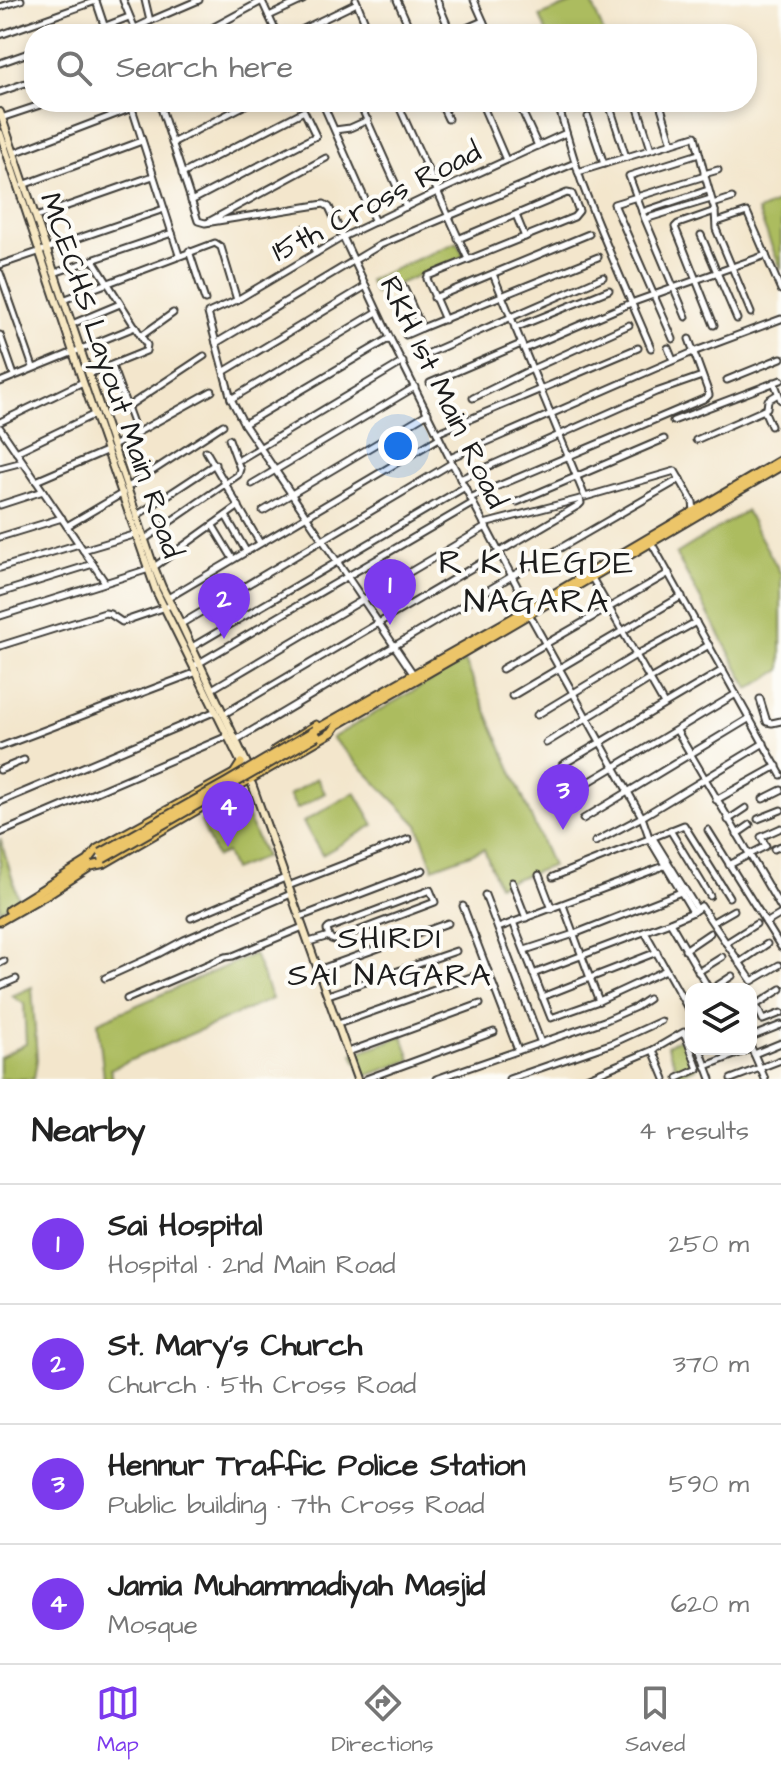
<!DOCTYPE html>
<meta charset="utf-8">
<style>
body{margin:0;font-family:"Architects Daughter",sans-serif;background:#f6f6f6;color:#222}
.controls{position:absolute;right:24px;bottom:24px;display:grid;overflow:hidden;border-radius:16px;box-shadow:0 4px 12px #0003}
.controls button{width:72px;height:72px;display:grid;place-items:center;padding:0;border:0;border-bottom:2px solid #e0e0e0;background:#fff;color:#222;font:40px sans-serif}
.you{position:absolute;left:398px;top:446px;width:28px;height:28px;margin:-20px;border:6px solid #fff;border-radius:50%;background:#1a73e8;box-shadow:0 0 0 12px #1a73e833}
.badge{display:grid;place-items:center;width:52px;height:52px;border-radius:50%;background:#7c3aed;color:#fff;font-size:26px;font-weight:700}
.pin{position:absolute;translate:-50% -66px;filter:drop-shadow(0 2px 4px #0008)}
.pin::after{content:'';position:absolute;top:42px;width:28px;height:24px;background:inherit;clip-path:polygon(0 0,100% 0,50% 100%)}
.list{margin:0;padding:0;list-style:none}
h2{display:flex;justify-content:space-between;align-items:center;height:104px;margin:0;padding:0 32px;font-size:34px}
h2 small{font-size:26px;font-weight:400;color:#767676}
.list li{display:grid;grid-template-columns:52px 1fr auto;gap:24px;align-items:center;box-sizing:border-box;height:120px;padding:0 32px;border-top:2px solid #e0e0e0}
.list b{display:block;font-size:30px;white-space:nowrap}
.list p{margin:0;font-size:26px;white-space:nowrap;color:#767676}
.list em{font-size:26px;font-style:normal;color:#767676}
.icon{flex:none;width:44px;height:44px;fill:none;stroke:currentColor;stroke-width:2;stroke-linecap:round;stroke-linejoin:round}
.map{position:relative;flex:none;width:781px;height:1079px;overflow:hidden}
.search{position:absolute;background:#fff;box-shadow:0 4px 12px #0003;left:24px;right:24px;top:24px;height:88px;display:flex;align-items:center;gap:20px;box-sizing:border-box;padding:0 28px;border-radius:32px;color:#767676;font-size:30px}
.sheet{height:584px;background:#fff}
nav{display:flex;justify-content:space-around;align-items:center;box-sizing:border-box;height:112px;border-top:2px solid #e0e0e0;background:#fff;font-size:22px;color:#767676}
nav a{display:grid;justify-items:center;gap:4px}
nav .on{color:#7c3aed}
.map>svg:first-child{display:block}
</style>
<div class="map">
<svg width="781" height="1079" viewBox="0 0 781 1079">
<rect width="100%" height="100%" fill="#fdfcf7"/>
<filter id="ink" filterUnits="userSpaceOnUse"><feTurbulence type="fractalNoise" baseFrequency=".0125" numOctaves="2"/><feDisplacementMap in="SourceGraphic" scale="16" xChannelSelector="R" yChannelSelector="G"/><feConvolveMatrix kernelMatrix="1 2 1 2 8 2 1 2 1" color-interpolation-filters="sRGB"/></filter>
<filter id="wash" filterUnits="userSpaceOnUse"><feTurbulence type="fractalNoise" baseFrequency=".006" numOctaves="4" result="noise"/><feDisplacementMap in="SourceGraphic" scale="32" xChannelSelector="R" yChannelSelector="G"/><feGaussianBlur stdDeviation="1.8" result="paint"/><feColorMatrix in="noise" values="0 0 0 0 0 0 0 0 0 0 0 0 0 0 0 0 0 1.4 0 .05"/><feComposite in="paint" operator="in"/></filter>
<g filter="url(#wash)">
<rect width="100%" height="100%" fill="#f3e6cc"/>
<g fill="#acbc5f" stroke="#646c3e" stroke-width="2">
<polygon points="580,0 591,0 604,34 547,34 540,16"/>
<polygon points="781,201 781,270 758,211"/>
<polygon points="457,242 464,256 375,294 369,280"/>
<polygon points="746,511 781,574 781,670 749,689 676,554"/>
<polygon points="465,661 552,866 498,885 484,849 433,868 418,825 332,738"/>
<polygon points="317,778 325,793 297,809 289,795"/>
<polygon points="355,792 374,825 322,855 303,822"/>
<polygon points="242,804 265,857 233,870 226,853 216,857 201,821"/>
<polygon points="0,838 19,900 0,910"/>
<polygon points="254,954 272,999 110,1069 113,1079 104,1079 98,1022"/>
<polygon points="32,987 37,1059 34,1079 0,1079 0,1057 26,1044 24,1004 12,996"/>
<polygon points="403,1036 411,1060 363,1077 353,1054"/>
<polygon points="684,1036 696,1068 679,1075 667,1046"/>
</g>
</g>
<g filter="url(#ink)">
<g fill="none" stroke-linecap="round" stroke-linejoin="round">
<defs>
<g id="minor">
<polyline points="123,0 137,34"/>
<polyline points="356,0 366,25"/>
<polyline points="397,0 412,34"/>
<polyline points="437,0 451,34"/>
<polyline points="474,0 489,34"/>
<polyline points="96,1 107,34"/>
<polyline points="262,1 277,34"/>
<polyline points="0,7 21,0"/>
<polyline points="269,16 303,0"/>
<polyline points="150,21 199,0"/>
<polyline points="135,28 150,21 145,0"/>
<polyline points="85,34 129,17"/>
<polyline points="201,34 262,1"/>
<polyline points="293,34 357,3"/>
<polyline points="347,34 366,25 370,34"/>
<polyline points="453,34 483,21"/>
<polyline points="0,35 96,1"/>
<polyline points="0,63 34,51"/>
<polyline points="0,92 34,80"/>
<polyline points="130,102 179,255"/>
<polyline points="159,102 198,221 205,223 324,204 329,207 390,338 452,463 524,599 526,610"/>
<polyline points="322,102 375,222"/>
<polyline points="359,102 406,207"/>
<polyline points="397,102 468,259"/>
<polyline points="440,102 448,119"/>
<polyline points="481,102 506,160"/>
<polyline points="518,102 538,146"/>
<path d="M557 102C566 130 573 158 583 186 604 241 628 294 651 348"/>
<polyline points="660,104 672,143"/>
<polyline points="638,108 651,149"/>
<polyline points="611,110 626,157"/>
<polyline points="588,117 604,164"/>
<polyline points="1,118 49,102"/>
<polyline points="335,130 350,128 368,120"/>
<polyline points="172,143 251,102"/>
<polyline points="14,153 132,108"/>
<polyline points="578,172 695,136 705,176 614,204 673,339"/>
<polyline points="182,174 304,111 316,136 191,201"/>
<polyline points="704,174 718,170"/>
<polyline points="705,176 715,211 716,229 751,313"/>
<polyline points="23,185 142,141"/>
<polyline points="713,204 732,198"/>
<polyline points="642,212 708,190"/>
<polyline points="516,215 525,237"/>
<polyline points="36,217 153,176"/>
<polyline points="645,219 711,199"/>
<polyline points="210,221 326,158"/>
<polyline points="717,222 747,212 781,290"/>
<polyline points="305,228 316,253"/>
<polyline points="701,235 737,319"/>
<polyline points="189,251 205,300"/>
<polyline points="93,260 141,336"/>
<polyline points="0,265 164,209"/>
<polyline points="0,273 33,367"/>
<polyline points="54,273 172,233"/>
<polyline points="493,274 585,497 675,471 693,502 694,511"/>
<polyline points="403,286 422,328 598,257"/>
<polyline points="434,298 589,234"/>
<polyline points="63,300 215,243 221,247 237,300"/>
<polyline points="686,317 644,217 629,176 699,154"/>
<polyline points="445,320 427,279 428,276 574,217 579,211 572,194 567,193 458,239"/>
<polyline points="72,324 120,304"/>
<polyline points="714,325 675,227 678,224 715,211"/>
<polyline points="515,328 609,290"/>
<polyline points="0,335 14,375"/>
<polyline points="406,335 422,328"/>
<polyline points="216,343 380,245 575,163"/>
<polyline points="668,348 673,360"/>
<polyline points="524,349 631,303 766,255"/>
<polyline points="420,357 603,277"/>
<polyline points="112,366 137,434"/>
<polyline points="225,371 366,286"/>
<polyline points="89,374 146,351 147,345 141,336 173,313"/>
<polyline points="727,380 781,358"/>
<polyline points="0,382 135,327"/>
<polyline points="774,382 781,400"/>
<polyline points="430,383 521,344"/>
<polyline points="473,398 532,369 629,325"/>
<polyline points="231,399 377,312"/>
<polyline points="127,407 204,356"/>
<polyline points="764,410 767,408 768,400 778,394"/>
<polyline points="673,421 781,380"/>
<polyline points="0,422 83,382"/>
<polyline points="244,424 390,338"/>
<polyline points="0,428 105,582"/>
<polyline points="437,433 638,348"/>
<polyline points="696,440 764,410 771,426"/>
<polyline points="113,446 212,391"/>
<polyline points="206,451 260,543"/>
<polyline points="16,452 95,414"/>
<polyline points="450,458 693,352 781,319"/>
<polyline points="241,459 403,362"/>
<polyline points="0,468 23,462"/>
<polyline points="460,479 656,392 702,376"/>
<polyline points="36,481 108,450"/>
<polyline points="252,484 415,387"/>
<polyline points="128,487 223,425"/>
<polyline points="470,498 706,398 709,395 708,391 689,339"/>
<polyline points="517,502 664,439"/>
<polyline points="0,505 43,491"/>
<polyline points="263,511 428,413"/>
<polyline points="136,516 215,464"/>
<polyline points="226,516 246,551"/>
<polyline points="484,524 580,499"/>
<polyline points="67,526 123,493"/>
<polyline points="213,526 233,559"/>
<polyline points="0,537 62,518"/>
<polyline points="145,539 238,475 240,469 229,439"/>
<polyline points="651,542 781,775"/>
<polyline points="83,550 137,534"/>
<polyline points="154,567 239,506"/>
<polyline points="0,568 79,544"/>
<polyline points="592,578 664,704"/>
<polyline points="0,593 93,564"/>
<polyline points="168,598 439,438"/>
<polyline points="529,614 642,817 650,840 693,912"/>
<polyline points="0,616 149,569"/>
<polyline points="181,624 452,463"/>
<polyline points="0,646 105,613 110,614 122,622 172,605"/>
<polyline points="192,647 465,487"/>
<polyline points="194,666 473,503"/>
<polyline points="502,669 669,573"/>
<polyline points="414,675 244,424 231,399 208,313 237,300 343,237 437,192 566,133"/>
<polyline points="212,689 486,527"/>
<polyline points="512,696 682,596"/>
<polyline points="760,699 767,722 772,723 781,721"/>
<polyline points="224,714 579,505 581,503 580,499"/>
<polyline points="537,715 636,655 696,622"/>
<polyline points="677,731 781,908"/>
<polyline points="236,740 512,576 680,479"/>
<polyline points="546,743 650,679 709,645"/>
<polyline points="0,747 197,672"/>
<polyline points="562,765 723,670"/>
<polyline points="0,770 24,760"/>
<polyline points="574,791 736,694"/>
<polyline points="763,799 781,790"/>
<polyline points="716,800 777,766"/>
<polyline points="0,802 216,711"/>
<polyline points="583,819 750,718"/>
<polyline points="758,819 781,810"/>
<polyline points="728,820 746,808"/>
<polyline points="670,830 710,896"/>
<polyline points="708,830 781,947"/>
<polyline points="0,833 228,736"/>
<polyline points="737,834 750,825"/>
<polyline points="653,838 697,909"/>
<polyline points="595,842 642,817 764,743"/>
<polyline points="774,849 781,846"/>
<polyline points="729,865 766,846 761,837 781,828"/>
<polyline points="539,875 552,909"/>
<polyline points="553,877 684,825 729,897"/>
<polyline points="512,882 526,918"/>
<polyline points="288,886 409,839"/>
<polyline points="485,895 541,1043"/>
<polyline points="563,905 590,978 657,952"/>
<polyline points="463,906 518,1050"/>
<polyline points="300,917 423,870"/>
<polyline points="191,918 285,878"/>
<polyline points="513,922 551,1018 599,1001 666,970"/>
<polyline points="670,922 709,989"/>
<polyline points="713,922 734,910"/>
<polyline points="766,923 781,914"/>
<polyline points="498,928 664,866"/>
<polyline points="645,932 691,1014"/>
<polyline points="309,942 329,936 331,939 334,940 435,902 430,890 329,928 327,930 329,936"/>
<polyline points="726,943 756,924"/>
<polyline points="525,950 574,934 681,892"/>
<polyline points="685,950 710,933"/>
<polyline points="0,963 4,961"/>
<polyline points="739,963 767,944"/>
<polyline points="318,970 448,923"/>
<polyline points="698,972 722,957"/>
<polyline points="533,974 670,922 693,912 701,906 752,981 779,965"/>
<polyline points="105,978 158,954 184,940 291,894"/>
<polyline points="0,986 16,979"/>
<polyline points="712,989 732,976"/>
<polyline points="328,995 456,951"/>
<polyline points="751,996 756,1005 781,989"/>
<polyline points="542,997 590,978 599,1001"/>
<polyline points="127,999 225,957 233,956 303,927"/>
<polyline points="756,1005 763,1020 781,1013"/>
<polyline points="338,1024 488,971"/>
<polyline points="751,1037 781,1025"/>
<polyline points="751,1047 765,1079"/>
<polyline points="700,1049 711,1079"/>
<polyline points="653,1050 665,1079"/>
<polyline points="348,1052 480,1004"/>
<polyline points="754,1054 781,1043"/>
<polyline points="706,1066 750,1049"/>
<polyline points="366,1079 494,1032"/>
<polyline points="436,1079 604,1021 636,1007 648,999"/>
<polyline points="509,1079 613,1043 661,1021"/>
<polyline points="584,1079 653,1050 684,1032 698,1069 678,1078"/>
<polyline points="731,1079 781,1060"/>
</g>
<g id="secondary">
<polyline points="0,112 154,567 162,587 181,624 250,770"/>
<polyline points="0,133 83,382 156,591 243,767"/>
<polyline points="252,784 357,1079"/>
</g>
<g id="primary">
<polyline points="315,730 511,619 781,460"/>
<polyline points="275,750 316,725"/>
<polyline points="234,774 241,763"/>
<polyline points="9,910 88,861 97,849 237,772"/>
<polyline points="0,921 49,893 91,866 105,863 332,732 337,725 466,651 781,466"/>
</g>
</defs>
<use href="#minor" stroke="#3c3a36" stroke-width="9"/>
<use href="#secondary" stroke="#3c3a36" stroke-width="10"/>
<use href="#primary" stroke="#3c3a36" stroke-width="11"/>
<use href="#minor" stroke="#fff" stroke-width="5"/>
<use href="#secondary" stroke="#f7e8c3" stroke-width="6"/>
<use href="#primary" stroke="#ecc569" stroke-width="7"/>
<defs>
<g id="primary-bridge">
<polyline points="101,853 227,782 315,730"/>
<polyline points="103,859 317,736"/>
</g>
</defs>
<use href="#primary-bridge" stroke="#3c3a36" stroke-width="11" stroke-linecap="butt"/>
<use href="#primary-bridge" stroke="#ecc569" stroke-width="7"/>
</g>
</g>
<g text-anchor="middle" stroke-width="8" stroke-linejoin="round" paint-order="stroke">
<g font-size="30" fill="#1c1c1c" stroke="#fdfcf7">
<text transform="translate(376 201) rotate(-27)" y="10">15th Cross Road</text>
<text transform="translate(112 375) rotate(71)" y="10">MCECHS Layout Main Road</text>
<text transform="translate(444 392) rotate(64)" y="10">RKH 1st Main Road</text>
</g>
<g font-size="32" letter-spacing="2" fill="#1c1c1c" stroke="#fdfcf7">
<text x="390" y="948">SHIRDI<tspan x="390" dy="37">SAI NAGARA</tspan></text>
</g>
<g font-size="34" letter-spacing="2" fill="#1c1c1c" stroke="#fdfcf7">
<text x="537" y="573">R K HEGDE<tspan x="537" dy="39">NAGARA</tspan></text>
</g>
</g>
</svg>
<div class="controls">
<button><svg class="icon" aria-label="layers" viewBox="0 0 24 24"><path d="M12 4l9 5-9 5-9-5zM3 14l9 5 9-5"/></svg></button>
</div>
<div class="you"></div>
<div class="pin badge" style="left:390px;top:625px">1</div>
<div class="pin badge" style="left:224px;top:639px">2</div>
<div class="pin badge" style="left:563px;top:830px">3</div>
<div class="pin badge" style="left:228px;top:847px">4</div>
<div class="search"><svg class="icon" aria-label="search" viewBox="0 0 24 24"><circle cx="10" cy="10" r="6"/><path d="M15 15l6 6"/></svg>Search here</div>
</div>
<section class="sheet">
<h2>Nearby<small>4 results</small></h2>
<ul class="list">
<li><span class="badge">1</span><div><b>Sai Hospital</b><p>Hospital · 2nd Main Road</p></div><em>250 m</em></li>
<li><span class="badge">2</span><div><b>St. Mary's Church</b><p>Church · 5th Cross Road</p></div><em>370 m</em></li>
<li><span class="badge">3</span><div><b>Hennur Traffic Police Station</b><p>Public building · 7th Cross Road</p></div><em>590 m</em></li>
<li><span class="badge">4</span><div><b>Jamia Muhammadiyah Masjid</b><p>Mosque</p></div><em>620 m</em></li>
</ul>
</section>
<nav>
<a class="on"><svg class="icon" aria-label="map" viewBox="0 0 24 24"><path d="M3 6l6-2 6 2 6-2v14l-6 2-6-2-6 2zM9 4v14M15 6v14"/></svg>Map</a>
<a><svg class="icon" aria-label="directions" viewBox="0 0 24 24"><path d="M12 3l9 9-9 9-9-9zM9 14v-3h6M13 9l2 2-2 2"/></svg>Directions</a>
<a><svg class="icon" aria-label="saved" viewBox="0 0 24 24"><path d="M7 4h10v16l-5-4-5 4z"/></svg>Saved</a>
</nav>
